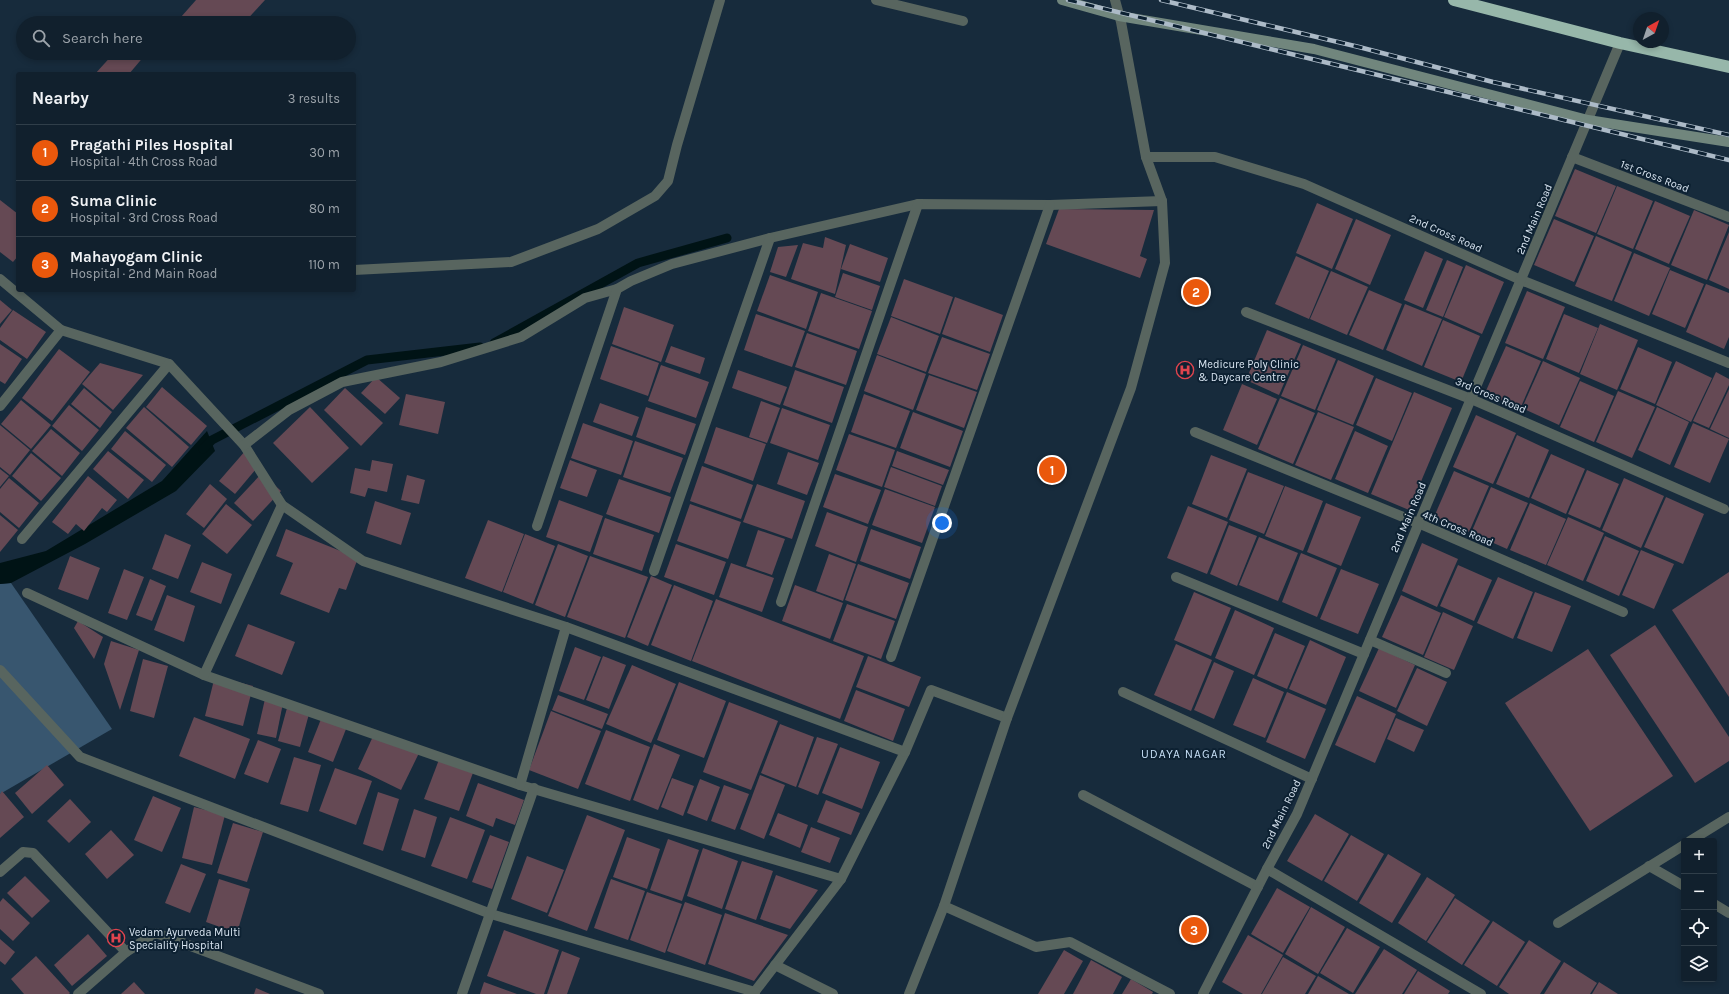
<!DOCTYPE html>
<meta charset="utf-8">
<style>
body{margin:0;font-family:Karla,sans-serif;background:#1e2d39;color:#f1f3f6}
.controls{position:absolute;right:12px;bottom:12px;display:grid;overflow:hidden;border-radius:4px;box-shadow:0 2px 6px #0003}
.controls button{width:36px;height:36px;display:grid;place-items:center;padding:0;border:0;border-bottom:1px solid #303e49;background:#11202d;color:#f1f3f6;font:20px sans-serif}
.compass{position:absolute;left:1633px;top:12px;width:36px;height:36px;border-radius:50%;background:#11202d;box-shadow:0 2px 6px #0003;rotate:40deg}
.you{position:absolute;left:942px;top:523px;width:14px;height:14px;margin:-10px;border:3px solid #fff;border-radius:50%;background:#1a73e8;box-shadow:0 0 0 6px #1a73e833}
.badge{display:grid;place-items:center;width:26px;height:26px;border-radius:50%;background:#ea580c;color:#fff;font-size:13px;font-weight:700}
.pin{position:absolute;translate:-50% -50%;border:2px solid #fff;box-shadow:0 1px 4px #0006}
.list{margin:0;padding:0;list-style:none}
h2{display:flex;justify-content:space-between;align-items:center;height:52px;margin:0;padding:0 16px;font-size:17px}
h2 small{font-size:13px;font-weight:400;color:#9ca3aa}
.list li{display:grid;grid-template-columns:26px 1fr auto;gap:12px;align-items:center;box-sizing:border-box;height:56px;padding:0 16px;border-top:1px solid #303e49}
.list b{display:block;font-size:15px;white-space:nowrap}
.list p{margin:0;font-size:13px;white-space:nowrap;color:#9ca3aa}
.list em{font-size:13px;font-style:normal;color:#9ca3aa}
.icon{flex:none;width:22px;height:22px;fill:none;stroke:currentColor;stroke-width:2;stroke-linecap:round;stroke-linejoin:round}
.map{position:relative;flex:none;width:1729px;height:994px;overflow:hidden}
.search{position:absolute;background:#11202d;box-shadow:0 2px 6px #0003;left:16px;top:16px;width:340px;height:44px;display:flex;align-items:center;gap:10px;box-sizing:border-box;padding:0 14px;border-radius:22px;color:#9ca3aa;font-size:15px}
.panel{position:absolute;background:#11202d;box-shadow:0 2px 6px #0003;left:16px;top:72px;width:340px;height:220px;border-radius:4px}
.map>svg:first-child{display:block}
</style>
<div class="map">
<svg width="1729" height="994" viewBox="0 0 1729 994">
<rect width="100%" height="100%" fill="#172b3c"/>
<polygon fill="#38566f" points="11,583 112,729 0,794 0,584"/>
<polygon fill="#001315" points="207,431 215,451 176,491 85,544 11,583 0,584 0,563 46,551 162,481"/>
<g fill="none" stroke-linecap="round" stroke-linejoin="round">
<g stroke="#001315" stroke-width="9">
<polyline points="494,343 638,263 727,238"/>
<polyline points="203,449 212,440 367,360 480,347"/>
</g>
</g>
<g fill="#654954">
<polygon points="196,0 265,0 244,23 188,23 181,17"/>
<polygon points="114,53 143,53 145,55 129,74 95,74"/>
<polygon points="1575,169 1616,186 1596,233 1555,216"/>
<polygon points="1617,186 1653,201 1633,249 1597,234"/>
<polygon points="0,200 18,214 18,256 13,262 0,252"/>
<polygon points="1655,201 1690,216 1669,264 1635,249"/>
<polygon points="1317,203 1353,219 1332,269 1296,253"/>
<polygon points="1059,209 1154,210 1140,256 1147,259 1140,278 1046,244"/>
<polygon points="1694,210 1729,225 1707,280 1671,265"/>
<polygon points="1356,219 1391,235 1370,285 1335,269"/>
<polygon points="1554,219 1594,236 1574,282 1534,265"/>
<polygon points="1729,232 1729,289 1709,280"/>
<polygon points="1596,236 1632,252 1612,301 1575,286"/>
<polygon points="825,237 846,245 835,294 791,279 803,243 823,248"/>
<polygon points="850,244 888,258 880,282 841,269"/>
<polygon points="798,245 786,277 770,272 778,247"/>
<polygon points="1425,251 1443,259 1423,308 1404,300"/>
<polygon points="1634,253 1670,268 1649,316 1614,301"/>
<polygon points="1296,256 1329,271 1309,319 1275,304"/>
<polygon points="1447,260 1463,267 1443,317 1426,310"/>
<polygon points="1466,265 1504,282 1482,334 1444,317"/>
<polygon points="1670,270 1704,284 1685,328 1652,314"/>
<polygon points="1331,271 1368,287 1347,335 1310,319"/>
<polygon points="843,273 880,286 872,310 835,297"/>
<polygon points="770,275 818,292 806,329 757,311"/>
<polygon points="904,279 953,297 940,334 891,316"/>
<polygon points="1706,284 1729,293 1729,337 1724,349 1686,332"/>
<polygon points="1369,290 1402,304 1383,350 1349,335"/>
<polygon points="1527,291 1565,307 1543,359 1505,343"/>
<polygon points="821,293 872,311 859,349 808,331"/>
<polygon points="955,297 1003,315 990,352 942,334"/>
<polygon points="0,300 12,310 0,324"/>
<polygon points="1405,304 1442,319 1422,366 1386,350"/>
<polygon points="624,307 674,325 661,362 612,344"/>
<polygon points="13,310 46,332 27,359 0,340 0,328"/>
<polygon points="756,314 805,331 792,367 744,350"/>
<polygon points="1564,314 1598,328 1579,373 1546,359"/>
<polygon points="891,317 939,336 926,372 877,354"/>
<polygon points="1443,320 1480,336 1461,382 1424,367"/>
<polygon points="1600,324 1638,340 1617,390 1580,374"/>
<polygon points="1267,330 1301,344 1279,395 1246,380"/>
<polygon points="807,333 857,351 846,385 795,367"/>
<polygon points="942,337 990,354 977,390 928,373"/>
<polygon points="0,344 22,359 5,384 0,381"/>
<polygon points="1303,345 1336,359 1315,410 1281,396"/>
<polygon points="611,346 659,363 648,396 600,379"/>
<polygon points="671,346 705,358 700,374 665,362"/>
<polygon points="1506,346 1541,361 1520,409 1485,393"/>
<polygon points="1638,347 1672,362 1655,404 1620,389"/>
<polygon points="59,349 90,372 52,421 22,398"/>
<polygon points="877,355 926,374 913,410 864,391"/>
<polygon points="1338,360 1374,376 1353,425 1317,410"/>
<polygon points="1543,361 1580,378 1559,425 1522,408"/>
<polygon points="1676,361 1712,378 1691,422 1656,405"/>
<polygon points="100,363 143,375 113,410 82,384"/>
<polygon points="661,365 709,382 696,418 648,401"/>
<polygon points="738,370 787,387 780,405 732,388"/>
<polygon points="795,370 844,387 832,423 783,405"/>
<polygon points="1716,372 1729,379 1729,385 1709,428 1693,421"/>
<polygon points="929,375 977,392 964,428 916,410"/>
<polygon points="376,377 400,398 385,414 361,393"/>
<polygon points="1376,378 1412,393 1392,441 1356,425"/>
<polygon points="1580,381 1614,396 1594,442 1560,427"/>
<polygon points="1242,384 1277,399 1257,445 1223,430"/>
<polygon points="162,387 207,426 191,445 146,407"/>
<polygon points="84,388 112,412 100,428 71,404"/>
<polygon points="345,388 383,423 361,446 324,410"/>
<polygon points="1729,389 1729,438 1710,429"/>
<polygon points="1618,391 1655,407 1632,458 1596,442"/>
<polygon points="1414,392 1452,408 1409,510 1371,494"/>
<polygon points="406,394 445,402 438,434 399,425"/>
<polygon points="864,394 910,411 896,448 851,432"/>
<polygon points="1280,398 1315,413 1293,464 1258,449"/>
<polygon points="21,400 51,425 31,449 1,424"/>
<polygon points="761,401 780,408 767,443 749,437"/>
<polygon points="600,403 639,417 632,436 593,422"/>
<polygon points="69,405 99,430 82,451 52,426"/>
<polygon points="144,407 189,447 172,467 126,428"/>
<polygon points="310,407 349,448 312,483 273,443"/>
<polygon points="646,407 696,424 685,455 636,437"/>
<polygon points="1657,407 1689,422 1670,465 1638,450"/>
<polygon points="782,408 830,425 818,460 770,443"/>
<polygon points="913,412 963,431 950,467 900,448"/>
<polygon points="1318,412 1354,427 1331,480 1295,465"/>
<polygon points="1476,415 1516,433 1493,484 1453,467"/>
<polygon points="583,423 633,441 621,475 571,458"/>
<polygon points="1693,423 1729,439 1710,483 1674,467"/>
<polygon points="0,425 30,450 10,475 0,467"/>
<polygon points="716,427 766,444 753,481 704,463"/>
<polygon points="51,429 80,453 62,476 32,451"/>
<polygon points="125,431 166,465 152,482 111,449"/>
<polygon points="1355,431 1388,446 1368,493 1335,479"/>
<polygon points="849,434 895,450 882,487 836,470"/>
<polygon points="1517,435 1549,450 1529,498 1496,484"/>
<polygon points="635,441 683,458 670,493 623,477"/>
<polygon points="246,450 261,463 235,494 219,481"/>
<polygon points="108,451 144,480 128,499 93,469"/>
<polygon points="897,451 949,470 943,485 892,466"/>
<polygon points="788,452 819,463 807,495 777,484"/>
<polygon points="31,453 61,478 41,501 12,476"/>
<polygon points="1551,454 1585,469 1566,514 1531,498"/>
<polygon points="1211,455 1247,469 1227,518 1192,504"/>
<polygon points="372,460 393,464 387,492 368,488 365,497 350,493 355,468 370,471"/>
<polygon points="570,460 597,470 587,497 560,488"/>
<polygon points="702,466 753,485 741,519 690,501"/>
<polygon points="891,467 942,486 935,506 884,487"/>
<polygon points="0,469 9,476 0,487"/>
<polygon points="1587,470 1619,484 1600,528 1568,514"/>
<polygon points="1454,471 1489,486 1469,532 1434,517"/>
<polygon points="1248,472 1284,486 1264,534 1229,520"/>
<polygon points="262,473 281,491 253,521 234,503"/>
<polygon points="835,474 881,490 868,524 823,507"/>
<polygon points="407,475 425,480 419,504 401,500"/>
<polygon points="88,476 117,500 107,512 102,508 84,531 76,524 68,534 52,522"/>
<polygon points="9,478 39,503 19,528 0,512 0,489"/>
<polygon points="1624,478 1664,496 1641,548 1602,530"/>
<polygon points="619,479 671,497 659,533 606,514"/>
<polygon points="210,484 227,499 204,528 186,514"/>
<polygon points="757,484 805,501 792,539 743,522"/>
<polygon points="1285,486 1323,501 1303,551 1265,536"/>
<polygon points="1491,487 1528,503 1507,549 1471,533"/>
<polygon points="885,489 935,507 922,543 872,525"/>
<polygon points="1666,497 1704,514 1683,564 1644,547"/>
<polygon points="559,500 603,516 590,552 546,537"/>
<polygon points="375,501 411,513 401,545 366,533"/>
<polygon points="1326,503 1361,517 1341,566 1307,552"/>
<polygon points="1530,503 1566,519 1546,565 1510,550"/>
<polygon points="226,504 252,525 227,554 202,534"/>
<polygon points="690,504 741,522 728,559 677,541"/>
<polygon points="1188,506 1228,522 1207,574 1167,558"/>
<polygon points="827,512 868,527 856,562 815,546"/>
<polygon points="0,515 18,530 0,552"/>
<polygon points="1568,517 1604,533 1583,581 1547,565"/>
<polygon points="605,518 654,535 642,571 593,554"/>
<polygon points="488,520 524,534 502,592 465,578"/>
<polygon points="1229,525 1257,536 1237,586 1210,574"/>
<polygon points="286,529 358,558 346,590 339,588 329,613 280,594 293,563 276,556"/>
<polygon points="871,529 921,547 910,579 860,561"/>
<polygon points="758,530 785,539 772,575 746,566"/>
<polygon points="165,534 191,545 178,579 152,569"/>
<polygon points="525,534 555,546 533,604 503,592"/>
<polygon points="1605,536 1639,551 1619,596 1586,581"/>
<polygon points="1259,537 1298,553 1278,601 1239,585"/>
<polygon points="1422,543 1458,559 1437,607 1402,591"/>
<polygon points="558,544 588,556 565,617 535,605"/>
<polygon points="676,544 726,562 714,595 664,577"/>
<polygon points="1641,550 1674,564 1654,609 1622,595"/>
<polygon points="1301,553 1337,568 1317,617 1282,602"/>
<polygon points="829,554 856,564 843,601 816,591"/>
<polygon points="70,556 100,568 88,600 58,589"/>
<polygon points="590,556 648,577 625,638 567,617"/>
<polygon points="202,562 232,574 221,604 190,592"/>
<polygon points="731,563 774,578 762,612 719,597"/>
<polygon points="858,564 909,583 896,619 845,600"/>
<polygon points="1458,565 1492,580 1474,621 1440,606"/>
<polygon points="124,569 144,577 127,620 108,613"/>
<polygon points="1341,569 1379,584 1358,634 1320,619"/>
<polygon points="1729,572 1729,697 1672,610"/>
<polygon points="651,576 672,585 648,646 627,637"/>
<polygon points="1498,577 1533,592 1513,639 1477,623"/>
<polygon points="150,579 166,586 152,621 136,615"/>
<polygon points="674,585 713,601 691,661 651,645"/>
<polygon points="795,585 843,603 830,639 782,621"/>
<polygon points="1194,592 1231,608 1211,656 1174,640"/>
<polygon points="1535,592 1571,606 1552,652 1517,638"/>
<polygon points="167,595 195,606 184,642 154,630"/>
<polygon points="1401,595 1441,613 1423,655 1382,637"/>
<polygon points="716,599 864,656 840,719 692,661"/>
<polygon points="847,604 895,621 881,659 833,641"/>
<polygon points="1235,610 1274,628 1254,675 1215,658"/>
<polygon points="1443,612 1473,626 1454,670 1424,657"/>
<polygon points="78,621 103,637 94,659 74,628"/>
<polygon points="248,624 295,642 282,675 235,656"/>
<polygon points="1655,625 1729,737 1729,761 1695,783 1610,655"/>
<polygon points="1275,633 1305,646 1287,689 1257,676"/>
<polygon points="1310,640 1346,657 1326,705 1289,689"/>
<polygon points="111,641 139,650 120,710 104,664"/>
<polygon points="1176,644 1212,660 1191,711 1154,695"/>
<polygon points="575,647 601,657 584,700 559,691"/>
<polygon points="1379,648 1415,665 1396,708 1359,691"/>
<polygon points="1588,649 1673,776 1590,831 1505,703"/>
<polygon points="603,656 626,665 609,709 586,700"/>
<polygon points="868,656 921,677 909,707 856,687"/>
<polygon points="143,659 168,666 154,718 130,711"/>
<polygon points="1214,662 1234,671 1214,719 1194,710"/>
<polygon points="632,665 676,684 651,743 606,724"/>
<polygon points="1417,668 1447,682 1427,726 1397,711"/>
<polygon points="215,676 253,686 243,726 205,716"/>
<polygon points="1253,678 1284,692 1265,738 1233,725"/>
<polygon points="679,682 726,701 704,758 657,740"/>
<polygon points="856,690 905,709 893,741 844,721"/>
<polygon points="1287,692 1326,709 1305,759 1266,742"/>
<polygon points="558,695 608,714 602,729 552,710"/>
<polygon points="1357,696 1396,714 1375,763 1335,745"/>
<polygon points="265,699 283,703 276,738 257,734"/>
<polygon points="729,702 778,721 751,790 703,772"/>
<polygon points="287,708 309,714 300,747 278,741"/>
<polygon points="551,711 601,731 578,789 529,770"/>
<polygon points="323,714 348,724 333,762 308,752"/>
<polygon points="194,717 250,739 235,779 179,756"/>
<polygon points="1396,718 1424,730 1414,752 1387,739"/>
<polygon points="780,724 814,737 796,787 761,773"/>
<polygon points="606,730 650,747 630,801 585,784"/>
<polygon points="375,732 419,753 401,790 358,769"/>
<polygon points="817,737 838,744 818,795 798,787"/>
<polygon points="258,740 281,749 268,783 244,774"/>
<polygon points="654,744 680,755 658,810 633,800"/>
<polygon points="840,747 880,762 862,809 822,793"/>
<polygon points="294,757 321,765 308,812 280,804"/>
<polygon points="440,757 474,770 459,811 424,799"/>
<polygon points="47,765 64,785 32,814 15,793"/>
<polygon points="335,768 372,781 356,825 319,811"/>
<polygon points="760,775 785,785 764,839 740,829"/>
<polygon points="672,778 694,786 683,816 661,807"/>
<polygon points="700,779 720,787 707,821 687,813"/>
<polygon points="478,783 524,800 515,825 496,818 493,827 466,816"/>
<polygon points="724,785 749,794 735,830 711,821"/>
<polygon points="2,791 24,817 0,838 0,794"/>
<polygon points="378,792 399,799 383,851 363,844"/>
<polygon points="153,796 181,808 162,852 134,840"/>
<polygon points="70,799 91,822 69,843 47,821"/>
<polygon points="826,800 860,813 851,835 817,822"/>
<polygon points="194,807 225,815 212,865 182,858"/>
<polygon points="414,809 437,817 425,858 401,850"/>
<polygon points="778,813 808,825 800,848 769,835"/>
<polygon points="1315,814 1349,834 1322,881 1287,861"/>
<polygon points="587,815 625,830 587,931 548,916"/>
<polygon points="450,817 485,830 467,879 431,866"/>
<polygon points="233,823 263,832 247,882 217,873"/>
<polygon points="811,827 840,838 830,863 801,852"/>
<polygon points="111,830 134,855 107,879 85,854"/>
<polygon points="490,835 509,842 492,889 472,882"/>
<polygon points="1351,835 1384,854 1357,901 1324,881"/>
<polygon points="627,837 660,849 647,889 613,877"/>
<polygon points="668,839 699,850 682,901 650,890"/>
<polygon points="703,848 738,861 722,909 687,896"/>
<polygon points="1388,854 1421,874 1392,923 1359,903"/>
<polygon points="527,856 564,870 547,913 511,899"/>
<polygon points="742,861 773,871 756,920 725,909"/>
<polygon points="181,864 206,874 190,913 165,903"/>
<polygon points="776,875 818,890 790,929 760,919"/>
<polygon points="25,876 50,901 32,918 7,893"/>
<polygon points="1427,877 1455,895 1426,941 1398,923"/>
<polygon points="219,879 250,889 237,933 206,922"/>
<polygon points="611,879 645,891 628,940 594,928"/>
<polygon points="1277,888 1310,907 1283,953 1251,934"/>
<polygon points="647,892 682,904 665,953 630,940"/>
<polygon points="3,898 30,923 13,941 0,929 0,902"/>
<polygon points="1455,898 1490,921 1462,965 1427,942"/>
<polygon points="685,902 722,915 705,965 667,951"/>
<polygon points="1311,907 1345,927 1318,974 1285,954"/>
<polygon points="725,913 788,935 754,981 708,964"/>
<polygon points="1493,921 1525,942 1497,986 1464,965"/>
<polygon points="1347,928 1380,947 1353,993 1320,973"/>
<polygon points="504,930 559,950 544,994 536,994 487,976"/>
<polygon points="88,934 107,956 72,986 54,965"/>
<polygon points="1248,935 1283,955 1261,994 1243,994 1222,982"/>
<polygon points="0,939 15,952 5,965 0,961"/>
<polygon points="1529,940 1561,961 1540,994 1509,994 1499,987"/>
<polygon points="1384,949 1417,970 1402,994 1355,994"/>
<polygon points="1064,950 1083,961 1064,994 1038,994"/>
<polygon points="562,951 580,958 567,994 547,994"/>
<polygon points="36,956 70,993 69,994 24,994 11,979"/>
<polygon points="1283,957 1316,976 1305,994 1262,994"/>
<polygon points="1091,960 1122,977 1113,994 1073,994"/>
<polygon points="1564,962 1597,983 1590,994 1544,994"/>
<polygon points="1418,971 1450,991 1448,994 1404,994"/>
<polygon points="1318,976 1349,994 1308,994"/>
<polygon points="1131,979 1153,992 1152,994 1122,994"/>
<polygon points="134,982 145,994 121,994"/>
<polygon points="484,982 517,994 480,994"/>
<polygon points="1599,982 1618,994 1592,994"/>
<polygon points="256,988 270,994 254,994"/>
</g>
<g fill="none" stroke-linecap="round" stroke-linejoin="round">
<g stroke="#58655f" stroke-width="10">
<polyline points="876,0 963,21"/>
<polyline points="354,270 511,262 598,229 655,196 668,181 677,145 720,0"/>
</g>
<g stroke="#58655f" stroke-width="10">
<polyline points="1146,157 1215,157 1304,184 1521,280 1729,363"/>
<polyline points="1572,157 1729,217"/>
<polyline points="0,279 61,330 169,364 244,445 282,505 363,561 566,627 905,752 841,879 753,994"/>
<polyline points="1246,312 1471,399 1724,509"/>
<polyline points="0,406 61,330"/>
<polyline points="1195,432 1418,523 1623,612"/>
<polyline points="244,445 289,410 342,382 441,362 521,337 585,298 617,289"/>
<polyline points="537,526 617,289 631,281 672,264 770,238 918,204 1050,205 1162,201"/>
<polyline points="22,539 169,364"/>
<polyline points="654,571 770,238"/>
<polyline points="1176,577 1364,654"/>
<polyline points="27,593 204,675 520,785 841,879"/>
<polyline points="781,602 918,204"/>
<polyline points="1370,640 1446,673"/>
<polyline points="891,657 1050,205"/>
<polyline points="0,670 80,757 491,914 755,992"/>
<polyline points="204,675 282,505"/>
<polyline points="1123,692 1312,779"/>
<polyline points="905,752 931,690 1007,718"/>
<polyline points="520,785 566,627"/>
<polyline points="1083,795 1258,887"/>
<polyline points="1690,841 1729,817"/>
<polyline points="1649,866 1684,886"/>
<polyline points="1267,869 1481,994"/>
<polyline points="0,872 23,852 33,853 126,952"/>
<polyline points="1714,904 1729,913"/>
<polyline points="944,906 1036,947 1070,942 1170,994"/>
<polyline points="1558,923 1684,845"/>
<polyline points="775,965 833,994"/>
<polyline points="78,994 126,952 156,933 319,994"/>
<polyline points="462,994 534,788"/>
<polyline points="909,994 944,906 1007,718 1131,388 1165,263 1162,201 1146,157 1121,22 1115,0"/>
<polyline points="1203,994 1267,869 1297,814 1620,43"/>
</g>
<polyline stroke="#71867d" stroke-width="10" points="1062,0 1119,16 1314,49 1588,120 1729,142"/>
<polyline stroke="#97b7aa" stroke-width="12" points="1454,0 1620,43 1729,67"/>
<defs>
<g id="rail">
<polyline points="1068,0 1729,160"/>
<polyline points="1161,0 1359,47 1493,82 1729,135"/>
</g>
</defs>
<use href="#rail" stroke="#acbac7" stroke-width="4.5"/>
<use href="#rail" stroke="#0d2132" stroke-width="3" stroke-dasharray="9" stroke-linecap="butt"/>
</g>
<defs>
<symbol id="hospital-ring" viewBox="-11 -11 22 22"><circle r="9.5" fill="#0d2132" stroke="#e0444e" stroke-width="1.5"/><path d="M-5-5h3v3.5h4V-5h3V5h-3V1.5h-4V5h-3Z" fill="#e0444e"/></symbol>
</defs>
<g fill-rule="evenodd">
<use href="#hospital-ring" x="1175" y="360" width="20" height="20"/>
<use href="#hospital-ring" x="106" y="928" width="20" height="20"/>
</g>
<g text-anchor="middle" stroke-width="4" stroke-linejoin="round" paint-order="stroke">
<g font-size="11" fill="#d9e5f1" stroke="#0d2132">
<text transform="translate(1655 176) rotate(21)" y="4">1st Cross Road</text>
<text transform="translate(1534 219) rotate(-67)" y="4">2nd Main Road</text>
<text transform="translate(1446 233) rotate(24)" y="4">2nd Cross Road</text>
<text transform="translate(1491 395) rotate(23)" y="4">3rd Cross Road</text>
<text transform="translate(1408 517) rotate(-67)" y="4">2nd Main Road</text>
<text transform="translate(1458 528) rotate(23)" y="4">4th Cross Road</text>
<text transform="translate(1281 814) rotate(-64)" y="4">2nd Main Road</text>
</g>
<g font-size="11" fill="#d9e5f1" stroke="#0d2132" text-anchor="start">
<text x="1198" y="368">Medicure Poly Clinic<tspan x="1198" dy="13">&amp; Daycare Centre</tspan></text>
<text x="129" y="936">Vedam Ayurveda Multi<tspan x="129" dy="13">Speciality Hospital</tspan></text>
</g>
<g font-size="12" letter-spacing="1" fill="#c4ddf4" stroke="#0d2132">
<text x="1184" y="758">UDAYA NAGAR</text>
</g>
</g>
</svg>
<div class="controls">
<button>+</button>
<button>−</button>
<button><svg class="icon" aria-label="locate" viewBox="0 0 24 24"><circle cx="12" cy="12" r="6"/><path d="M12 2v4M12 18v4M2 12h4M18 12h4"/></svg></button>
<button><svg class="icon" aria-label="layers" viewBox="0 0 24 24"><path d="M12 4l9 5-9 5-9-5zM3 14l9 5 9-5"/></svg></button>
</div>
<svg class="compass" viewBox="-18 -18 36 36"><path d="M0-13l5 13h-10z" fill="#e53935"/><path d="M0 13l5-13h-10z" fill="#9ca3aa"/></svg>
<div class="you"></div>
<div class="pin badge" style="left:1052px;top:470px">1</div>
<div class="pin badge" style="left:1196px;top:292px">2</div>
<div class="pin badge" style="left:1194px;top:930px">3</div>
<div class="search"><svg class="icon" aria-label="search" viewBox="0 0 24 24"><circle cx="10" cy="10" r="6"/><path d="M15 15l6 6"/></svg>Search here</div>
<section class="panel">
<h2>Nearby<small>3 results</small></h2>
<ul class="list">
<li><span class="badge">1</span><div><b>Pragathi Piles Hospital</b><p>Hospital · 4th Cross Road</p></div><em>30 m</em></li>
<li><span class="badge">2</span><div><b>Suma Clinic</b><p>Hospital · 3rd Cross Road</p></div><em>80 m</em></li>
<li><span class="badge">3</span><div><b>Mahayogam Clinic</b><p>Hospital · 2nd Main Road</p></div><em>110 m</em></li>
</ul>
</section>
</div>
